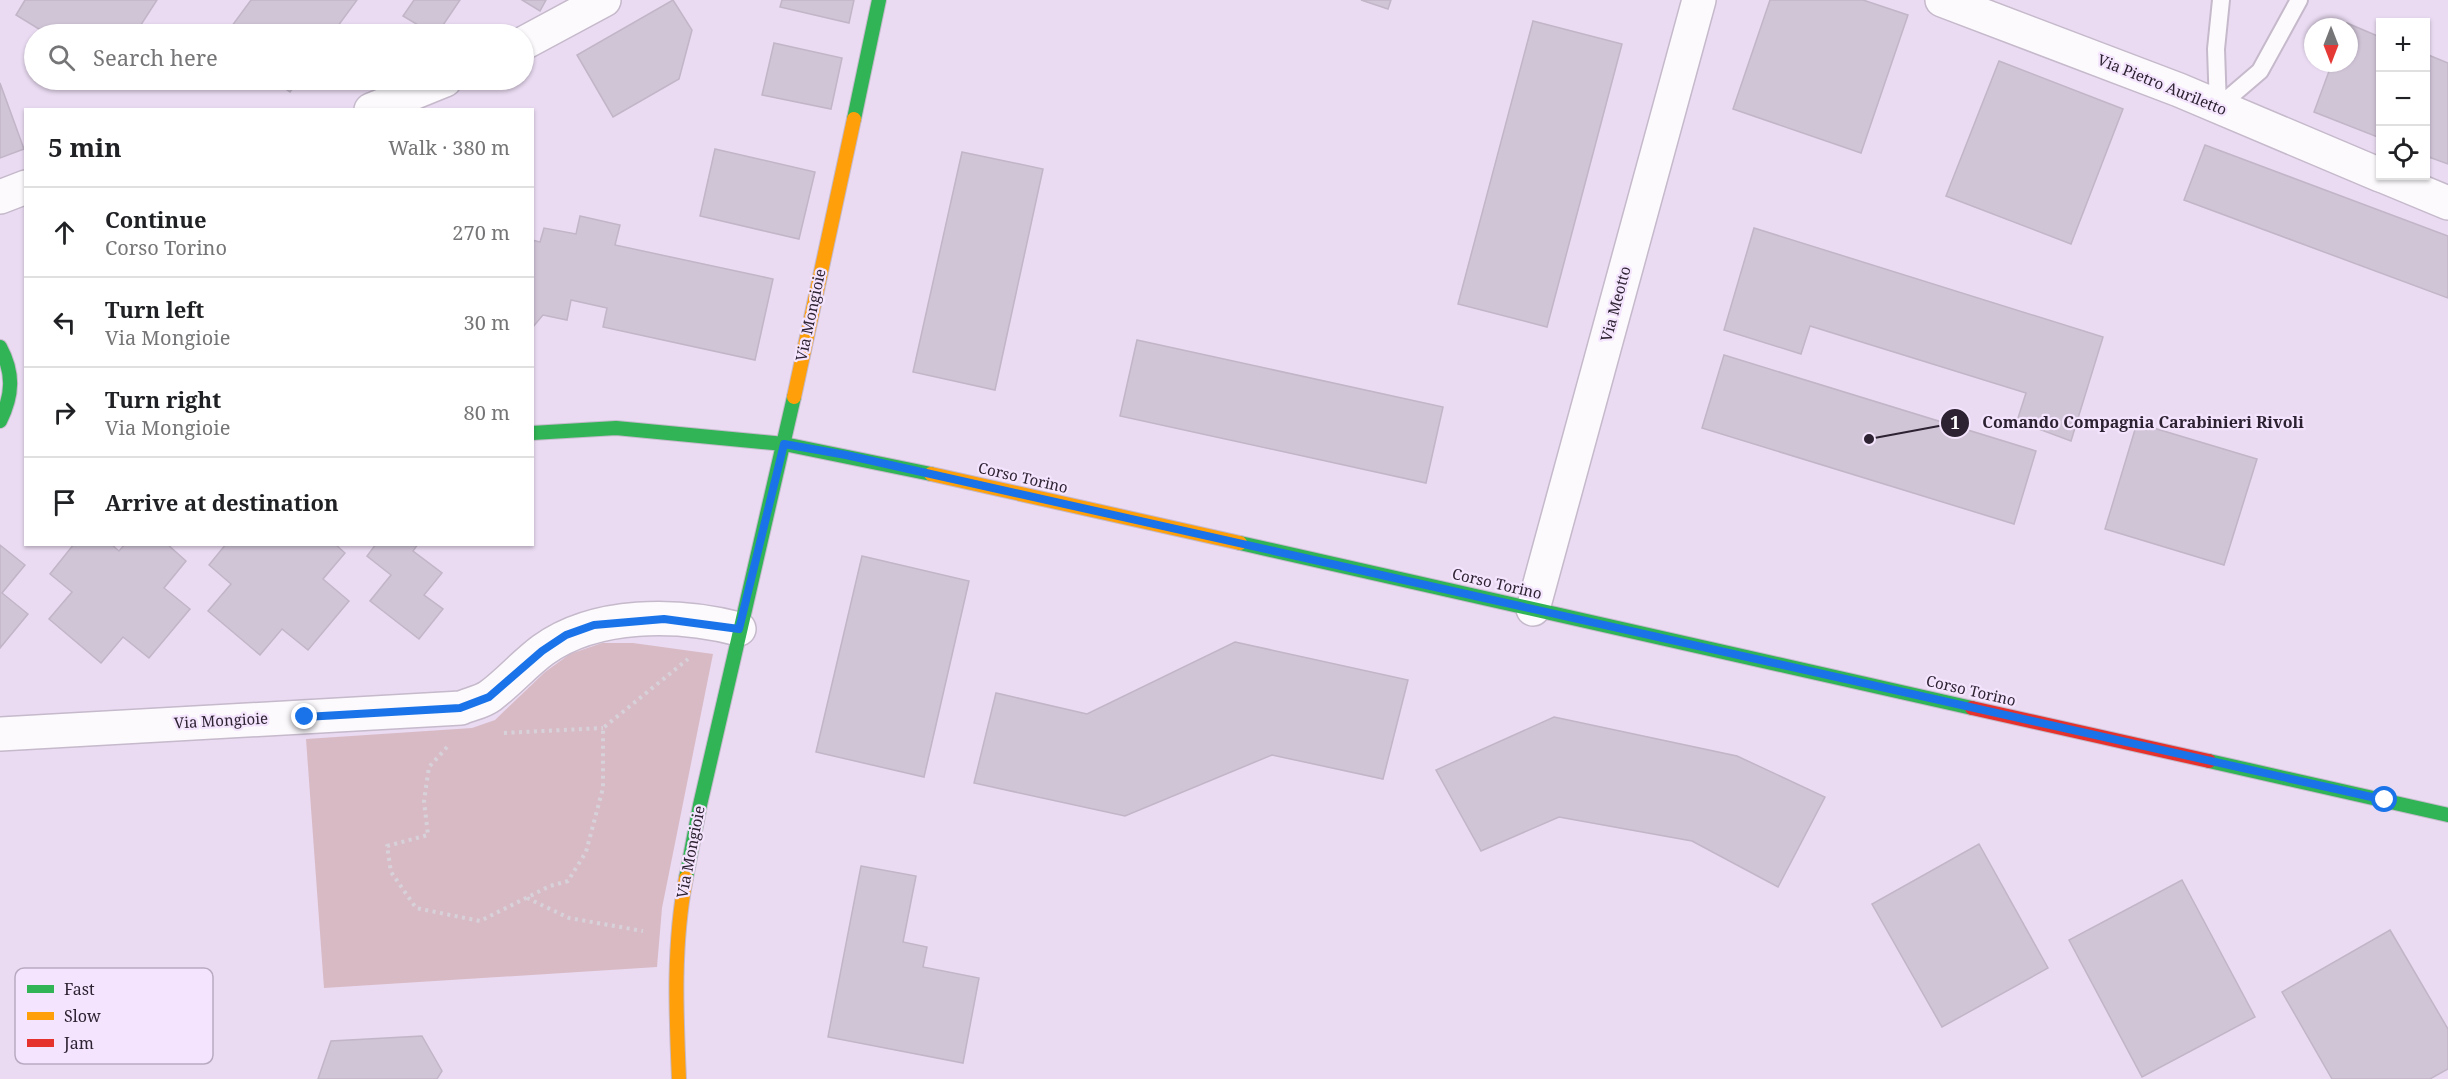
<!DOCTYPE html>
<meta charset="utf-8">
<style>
body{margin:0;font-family:"Noto Serif",serif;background:#f2f2f2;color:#202124}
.controls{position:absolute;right:18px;top:18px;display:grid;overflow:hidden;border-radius:0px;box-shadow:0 2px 4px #0004}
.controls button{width:54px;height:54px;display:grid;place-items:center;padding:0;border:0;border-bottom:2px solid #e0e0e0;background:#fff;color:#202124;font:30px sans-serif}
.compass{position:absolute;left:2304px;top:18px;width:54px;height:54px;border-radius:50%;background:#fff;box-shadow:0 2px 4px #0004;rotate:180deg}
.stop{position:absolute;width:18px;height:18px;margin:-14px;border:4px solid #1a73e8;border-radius:50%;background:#fff}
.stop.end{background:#1a73e8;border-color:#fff;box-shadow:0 2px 6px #0008}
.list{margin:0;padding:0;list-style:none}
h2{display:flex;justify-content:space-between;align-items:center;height:78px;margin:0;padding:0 24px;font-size:26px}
h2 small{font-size:20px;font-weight:400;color:#757577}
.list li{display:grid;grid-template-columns:39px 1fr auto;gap:18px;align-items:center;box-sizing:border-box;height:90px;padding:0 24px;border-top:2px solid #e0e0e0}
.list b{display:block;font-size:22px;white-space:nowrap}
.list p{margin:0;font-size:20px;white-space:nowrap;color:#757577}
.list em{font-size:20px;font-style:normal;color:#757577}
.icon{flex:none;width:33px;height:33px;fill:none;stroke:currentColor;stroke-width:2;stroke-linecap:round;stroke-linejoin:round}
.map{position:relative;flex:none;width:2448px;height:1079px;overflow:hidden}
.search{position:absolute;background:#fff;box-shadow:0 2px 4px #0004;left:24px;top:24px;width:510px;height:66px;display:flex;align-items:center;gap:15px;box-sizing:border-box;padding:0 21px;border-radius:33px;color:#757577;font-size:22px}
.panel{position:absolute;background:#fff;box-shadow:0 2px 4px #0004;left:24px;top:108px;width:510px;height:438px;border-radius:0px}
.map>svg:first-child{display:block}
</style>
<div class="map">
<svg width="2448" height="1079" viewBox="0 0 2448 1079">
<rect width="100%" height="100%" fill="#eadbf2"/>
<polygon fill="#d8bac5" points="602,643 633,643 713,654 662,908 657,967 324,988 306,739 472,728 495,720 545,672 570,654"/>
<g fill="#d0c4d7" stroke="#c1b5c7" stroke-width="1.5">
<polygon points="25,0 157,0 135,34 47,34 16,15"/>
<polygon points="251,0 357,0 332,34 226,34"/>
<polygon points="414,0 460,0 437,34 433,34 403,16"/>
<polygon points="522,0 546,0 540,11"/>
<polygon points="673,0 692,30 679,79 613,117 577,55"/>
<polygon points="782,0 854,0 849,23 780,7"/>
<polygon points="1361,0 1391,0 1388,9"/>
<polygon points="1770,0 1863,0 1908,15 1861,153 1733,109"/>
<polygon points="1533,21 1622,44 1547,327 1458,304"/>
<polygon points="2347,23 2380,37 2380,138 2314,112 2332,63 2349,63"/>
<polygon points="774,43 842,58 831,109 762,95"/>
<polygon points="2426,54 2448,63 2448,164 2426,156"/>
<polygon points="1999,61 2123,109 2071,244 1946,196"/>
<polygon points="273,80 299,80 290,92"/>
<polygon points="0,83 24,149 0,158"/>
<polygon points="2205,145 2448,236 2448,298 2184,200"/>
<polygon points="715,149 815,172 799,239 700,216"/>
<polygon points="962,152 1043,169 995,390 913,372"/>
<polygon points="580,216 620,225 615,245 773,279 755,360 603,327 607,308 571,300 567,320 543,315 532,328 532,240 540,242 544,228 576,234"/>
<polygon points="1754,228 2103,337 2071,441 2017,421 2026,393 1810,326 1801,354 1724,330"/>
<polygon points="1137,340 1443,407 1426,483 1120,416"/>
<polygon points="1724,355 2036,451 2014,524 1702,428"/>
<polygon points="2137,423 2257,459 2224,565 2105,529"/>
<polygon points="74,544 111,544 119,551 125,544 167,544 186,561 164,588 190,609 149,658 123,637 101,663 49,619 72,592 50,574"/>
<polygon points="226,544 335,544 345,553 323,579 349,601 308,650 282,629 260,655 208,611 231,584 209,565"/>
<polygon points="376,544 418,544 413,551 442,573 424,595 443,609 419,639 370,601 391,575 367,556"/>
<polygon points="0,545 25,565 2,593 28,614 0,648"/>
<polygon points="862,556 969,581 924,777 816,752"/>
<polygon points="1235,642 1408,680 1383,779 1272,755 1125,816 974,783 996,693 1087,714"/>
<polygon points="1554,717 1737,756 1825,797 1778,887 1692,841 1559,817 1481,851 1436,770"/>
<polygon points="1979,844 2048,968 1942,1027 1872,904"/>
<polygon points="861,866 916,876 903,942 927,947 923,967 979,978 963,1063 828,1037"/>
<polygon points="2182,880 2255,1017 2142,1077 2069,940"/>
<polygon points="2390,930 2448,1029 2448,1069 2430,1079 2332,1079 2282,992"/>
<polygon points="422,1036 442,1071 437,1079 318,1079 331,1041"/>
</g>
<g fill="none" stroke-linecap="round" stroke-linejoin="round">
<defs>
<polyline id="lane" points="2221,0 2216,49 2218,107 2260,71 2299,0"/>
<g id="street">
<polyline points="1942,0 2179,90 2380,175"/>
<polyline points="524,43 604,0"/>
<polyline points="371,110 445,80"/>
<polyline points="2383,176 2448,203"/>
<polyline points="0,197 26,187"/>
<polyline points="1533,609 1699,0"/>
<path d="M0 734 461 708C470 704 482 702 490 696 509 682 524 664 543 650 596 612 677 613 739 629"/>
</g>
<g id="fast">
<polyline points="854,119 879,0"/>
<path d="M0 347C14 373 13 395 0 421"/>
<polyline points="532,433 616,428 784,444 931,474"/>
<polyline points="1240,543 1972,708"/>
<polyline points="2209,761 2448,815"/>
<polyline points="686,878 700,805 794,397"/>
</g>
<g id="slow">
<polyline points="794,397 854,119"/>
<polyline points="931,474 1240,543"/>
<path d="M679 1079C676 1012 673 944 686 878"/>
</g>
<polyline id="jam" points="1972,708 2209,761"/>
</defs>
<use href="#lane" stroke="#c5b9cb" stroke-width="20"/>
<use href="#street" stroke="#c5b9cb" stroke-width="36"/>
<use href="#fast" stroke="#c5b9cb" stroke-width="16"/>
<use href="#slow" stroke="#c5b9cb" stroke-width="16"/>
<use href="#jam" stroke="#c5b9cb" stroke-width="16"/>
<g stroke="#d7d2d9" stroke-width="4" stroke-dasharray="3 4.5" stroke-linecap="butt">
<polyline points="504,733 603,728"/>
<polyline points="447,747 429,767 424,801 428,835 387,846 391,872 416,908 480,921 550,886 568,881 586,852 603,788 603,728 688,659"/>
<polyline points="527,898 569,918 643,931"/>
</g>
<use href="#lane" stroke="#fcfafd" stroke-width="16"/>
<use href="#street" stroke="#fcfafd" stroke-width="33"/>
<use href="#fast" stroke="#30b455" stroke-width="14"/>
<use href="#slow" stroke="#ff9f0a" stroke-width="14"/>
<use href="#jam" stroke="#e5322d" stroke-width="14"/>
</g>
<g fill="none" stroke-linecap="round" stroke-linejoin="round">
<polyline stroke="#1a73e8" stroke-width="8" points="305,717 460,708 489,697 542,651 566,635 594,625 664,619 739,629 784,444 846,455 2385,800"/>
</g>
<g text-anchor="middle" stroke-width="4.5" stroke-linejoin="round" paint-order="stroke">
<g font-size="15" fill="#2c2231" stroke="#f4e4fd">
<text transform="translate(2162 85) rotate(22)" y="5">Via Pietro Auriletto</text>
<text transform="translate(1616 304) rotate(-75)" y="5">Via Meotto</text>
<text transform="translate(811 315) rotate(-78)" y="5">Via Mongioie</text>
<text transform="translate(1023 478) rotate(13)" y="5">Corso Torino</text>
<text transform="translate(1497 584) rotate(13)" y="5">Corso Torino</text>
<text transform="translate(1971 691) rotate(13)" y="5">Corso Torino</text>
<text transform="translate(221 721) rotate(-3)" y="5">Via Mongioie</text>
<text transform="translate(691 852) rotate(-79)" y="5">Via Mongioie</text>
</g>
</g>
<rect x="15" y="968" width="198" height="96" rx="9" fill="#f4e4fd" stroke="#b8aac0" stroke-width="1.5"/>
<rect x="27" y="985" width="27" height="8" fill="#30b455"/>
<rect x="27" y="1012" width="27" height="8" fill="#ff9f0a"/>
<rect x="27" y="1039" width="27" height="8" fill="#e5322d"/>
<g font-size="16" fill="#2c2231">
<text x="64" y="995">Fast</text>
<text x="64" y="1022">Slow</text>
<text x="64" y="1049">Jam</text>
</g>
<path fill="none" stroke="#2c2231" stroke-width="2" d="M1869 439L1955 423"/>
<g fill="#2c2231" stroke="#f4e4fd" stroke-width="2">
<circle cx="1869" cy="439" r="6"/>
<circle cx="1955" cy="423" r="15"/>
</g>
<g font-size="18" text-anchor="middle" font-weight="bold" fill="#fff">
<text x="1955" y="429">1</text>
</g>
<g font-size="16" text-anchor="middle" font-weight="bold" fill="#2c2231" stroke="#f4e4fd" stroke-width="4.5" stroke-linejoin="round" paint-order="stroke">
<text x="2143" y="428">Comando Compagnia Carabinieri Rivoli</text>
</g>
</svg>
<div class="controls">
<button>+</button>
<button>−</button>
<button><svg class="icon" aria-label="locate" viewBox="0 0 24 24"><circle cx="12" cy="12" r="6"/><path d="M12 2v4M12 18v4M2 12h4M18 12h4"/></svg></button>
</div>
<svg class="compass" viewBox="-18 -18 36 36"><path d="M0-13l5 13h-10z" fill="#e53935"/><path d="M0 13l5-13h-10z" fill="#757577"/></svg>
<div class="stop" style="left:2385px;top:800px"></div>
<div class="stop end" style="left:305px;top:717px"></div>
<div class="search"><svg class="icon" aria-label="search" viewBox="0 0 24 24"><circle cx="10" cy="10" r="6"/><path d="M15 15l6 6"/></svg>Search here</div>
<section class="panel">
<h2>5 min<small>Walk · 380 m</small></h2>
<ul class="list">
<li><svg class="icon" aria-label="ahead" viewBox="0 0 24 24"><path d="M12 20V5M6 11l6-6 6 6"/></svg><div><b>Continue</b><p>Corso Torino</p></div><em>270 m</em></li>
<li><svg class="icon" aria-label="left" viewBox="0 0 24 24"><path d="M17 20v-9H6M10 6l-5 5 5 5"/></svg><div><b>Turn left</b><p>Via Mongioie</p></div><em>30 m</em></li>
<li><svg class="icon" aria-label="right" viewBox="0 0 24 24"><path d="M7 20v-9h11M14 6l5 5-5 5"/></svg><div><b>Turn right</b><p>Via Mongioie</p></div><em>80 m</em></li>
<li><svg class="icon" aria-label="arrive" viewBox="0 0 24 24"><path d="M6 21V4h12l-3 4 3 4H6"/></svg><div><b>Arrive at destination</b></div></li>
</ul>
</section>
</div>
